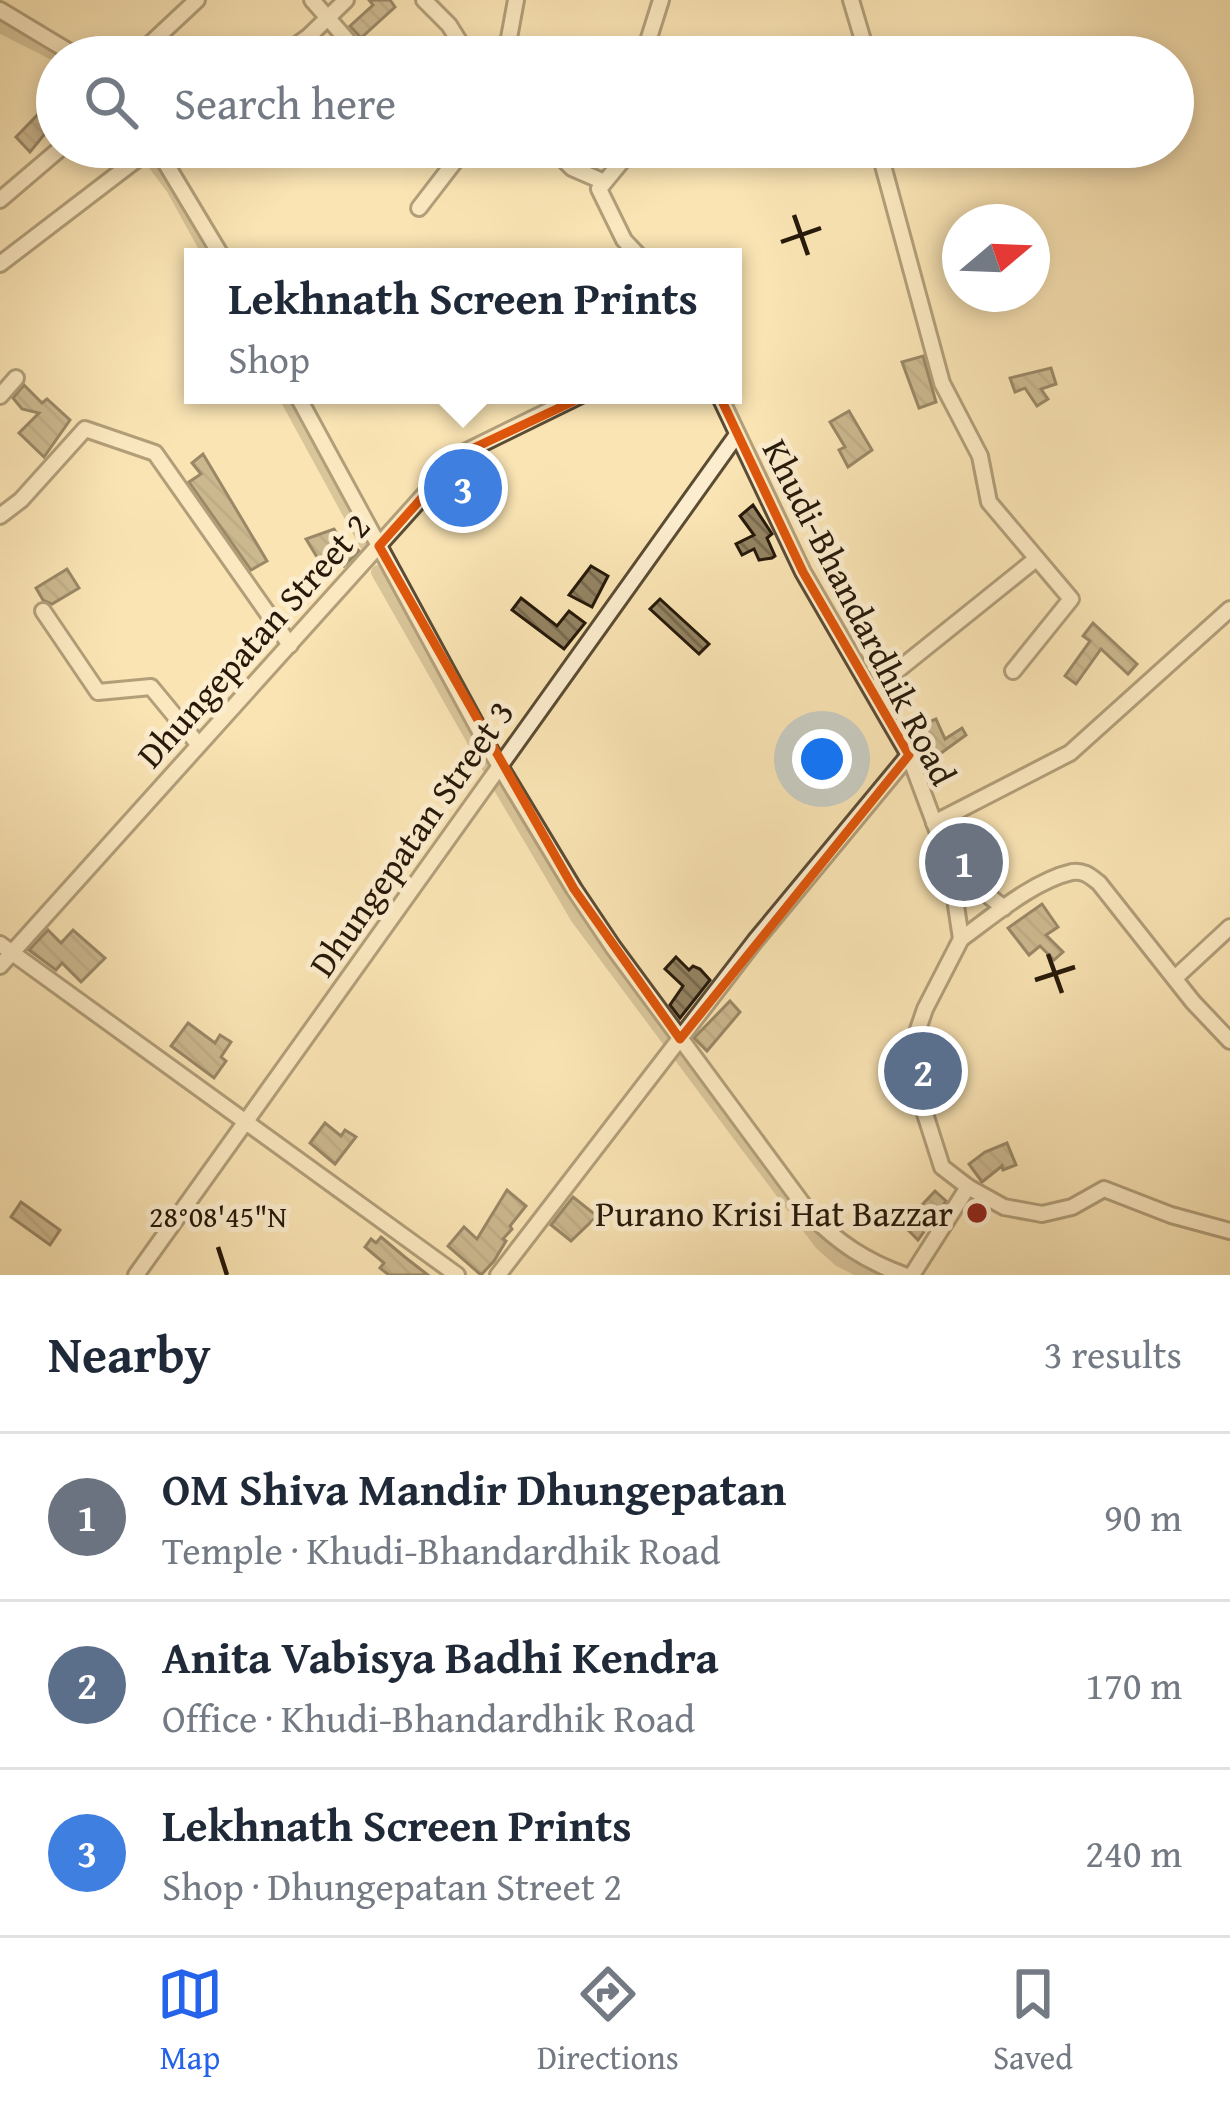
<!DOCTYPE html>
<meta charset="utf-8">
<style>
body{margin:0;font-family:"Gentium Book Plus",serif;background:#f6f6f7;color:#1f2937}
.compass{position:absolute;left:942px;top:204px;width:108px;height:108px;border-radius:50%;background:#fff;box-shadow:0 6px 18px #0003;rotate:71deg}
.you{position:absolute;left:822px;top:759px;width:42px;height:42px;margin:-30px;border:9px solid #fff;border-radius:50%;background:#1a73e8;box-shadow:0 0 0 18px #1a73e833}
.badge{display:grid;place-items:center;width:78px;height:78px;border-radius:50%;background:#2563eb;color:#fff;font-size:39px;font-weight:700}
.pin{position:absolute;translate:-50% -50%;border:6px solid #fff;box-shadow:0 3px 12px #0006}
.popup{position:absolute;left:184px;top:248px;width:558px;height:156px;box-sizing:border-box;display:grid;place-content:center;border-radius:0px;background:#fff;filter:drop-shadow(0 3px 9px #0005);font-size:39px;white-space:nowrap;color:#747a83}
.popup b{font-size:45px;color:#1f2937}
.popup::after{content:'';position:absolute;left:50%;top:100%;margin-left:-24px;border:24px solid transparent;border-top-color:#fff}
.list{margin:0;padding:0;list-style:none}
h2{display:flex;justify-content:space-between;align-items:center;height:156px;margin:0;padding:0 48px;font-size:51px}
h2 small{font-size:39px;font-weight:400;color:#747a83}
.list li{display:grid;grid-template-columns:78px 1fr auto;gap:36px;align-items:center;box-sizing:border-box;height:168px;padding:0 48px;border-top:3px solid #e0e1e3}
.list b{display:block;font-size:45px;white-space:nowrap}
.list p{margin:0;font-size:39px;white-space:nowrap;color:#747a83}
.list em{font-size:39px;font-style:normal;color:#747a83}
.icon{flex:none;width:66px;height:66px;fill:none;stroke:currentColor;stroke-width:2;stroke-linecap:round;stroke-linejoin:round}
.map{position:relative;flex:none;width:1230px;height:1275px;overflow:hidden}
.search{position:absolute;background:#fff;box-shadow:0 6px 18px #0003;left:36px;right:36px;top:36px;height:132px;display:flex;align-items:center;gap:30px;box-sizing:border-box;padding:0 42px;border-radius:66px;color:#747a83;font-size:45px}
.sheet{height:660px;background:#fff}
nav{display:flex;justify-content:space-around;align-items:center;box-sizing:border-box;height:168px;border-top:3px solid #e0e1e3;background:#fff;font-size:33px;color:#747a83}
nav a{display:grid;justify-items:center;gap:6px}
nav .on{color:#2563eb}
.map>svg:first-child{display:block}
</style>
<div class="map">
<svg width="1230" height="1275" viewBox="0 0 1230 1275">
<defs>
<pattern id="building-back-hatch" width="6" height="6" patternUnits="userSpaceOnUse" patternTransform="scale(3)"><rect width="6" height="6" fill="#948362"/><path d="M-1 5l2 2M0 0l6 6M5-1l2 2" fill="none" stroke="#796a4f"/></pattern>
</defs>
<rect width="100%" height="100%" fill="#fae4b4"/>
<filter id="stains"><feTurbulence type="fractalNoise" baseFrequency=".00167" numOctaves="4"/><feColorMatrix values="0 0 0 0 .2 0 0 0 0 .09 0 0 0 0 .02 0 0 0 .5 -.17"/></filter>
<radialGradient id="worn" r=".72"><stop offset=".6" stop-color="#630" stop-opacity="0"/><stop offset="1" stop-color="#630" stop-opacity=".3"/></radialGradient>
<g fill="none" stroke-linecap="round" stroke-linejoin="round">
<g stroke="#b29f7a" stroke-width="14">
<polyline points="0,26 61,57"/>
<polyline points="148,155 173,188 211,257"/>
<polyline points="285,395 369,549"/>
<polyline points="378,572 490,769"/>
<polyline points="496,780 577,917 741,1137 821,1243 840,1260 870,1275"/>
</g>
</g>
<g fill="url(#building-back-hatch)" stroke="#26190a" stroke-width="3">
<polygon points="369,0 390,0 395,7 361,38 350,26 373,5"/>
<polygon points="57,85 57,119 30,152 16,137 45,107 40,102"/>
<polygon points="923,356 936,402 919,408 902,362"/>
<polygon points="1051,368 1056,384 1041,389 1048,399 1037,406 1025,388 1015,392 1010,378"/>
<polygon points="24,385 42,403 47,399 70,420 44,457 19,433 39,413 22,409 13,398"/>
<polygon points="849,411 872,450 848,467 839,450 845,447 830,422"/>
<polygon points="203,454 267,561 251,570 189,482 201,474 192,463"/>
<polygon points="472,482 485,501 467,513 470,519 455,529 435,500 449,484 457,492"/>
<polygon points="753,505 772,534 767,538 775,556 772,558 759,560 754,549 742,555 736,544 754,535 740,516"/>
<polygon points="334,529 345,547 350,542 359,551 344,566 333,554 320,562 306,539"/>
<polygon points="591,566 608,576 592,607 569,595"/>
<polygon points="67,569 79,588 52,604 43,600 36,588"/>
<polygon points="521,598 557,626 569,611 585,623 564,649 512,610"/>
<polygon points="660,599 709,644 699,654 650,609"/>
<polygon points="1093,623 1137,664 1128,674 1101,649 1076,684 1065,676 1090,641 1083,636"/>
<polygon points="936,719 945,739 962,728 966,735 926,764 920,752 929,745 917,727"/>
<polygon points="1042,904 1058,927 1046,935 1063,952 1054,960 1040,946 1029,955 1008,928"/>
<polygon points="48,930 61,943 73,930 105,958 81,982 62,963 56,970 29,950"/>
<polygon points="676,957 689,970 693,966 700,969 710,980 680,1018 670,1005 683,986 665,969"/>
<polygon points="730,1001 740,1012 707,1051 694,1038"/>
<polygon points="188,1023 215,1043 220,1035 231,1042 221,1057 226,1061 214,1078 171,1046"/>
<polygon points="325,1123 341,1136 345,1130 356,1137 335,1164 310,1143"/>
<polygon points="1007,1143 1016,1165 1003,1170 1002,1166 982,1182 969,1164 985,1152"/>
<polygon points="507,1190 526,1206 510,1226 512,1229 503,1239 506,1241 494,1261 481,1275 448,1246 464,1227 477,1239"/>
<polygon points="935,1191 946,1201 918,1240 903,1225"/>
<polygon points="573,1197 597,1216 571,1241 551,1225"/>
<polygon points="21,1202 60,1230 50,1245 11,1217"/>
<polygon points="381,1237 406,1258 428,1275 389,1275 380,1268 384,1263 365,1247 371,1239 376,1243"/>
</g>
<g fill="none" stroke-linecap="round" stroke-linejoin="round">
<defs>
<g id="street">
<polyline points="312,0 362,57"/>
<polyline points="424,0 449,25 469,57"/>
<polyline points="851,0 868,57"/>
<polyline points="0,10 78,57"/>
<polyline points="136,57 197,0"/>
<polyline points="280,57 308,37 346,0"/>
<polyline points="498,57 507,49 516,0"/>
<polyline points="643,57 661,0"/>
<polyline points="156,147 222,257"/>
<polyline points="551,147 572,168 602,181"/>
<polyline points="627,147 622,161 599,189 624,240 640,257"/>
<polyline points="878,147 942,383 980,456 989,502 1071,599 1013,671"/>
<polyline points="0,200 62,147"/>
<polyline points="419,208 466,147"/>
<polyline points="0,264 153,147"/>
<path d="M297 395 489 748 574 889 613 947 810 1214C838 1243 866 1261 904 1275"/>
<polyline points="719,395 803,572 909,755 950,865 961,939 925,1009 912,1047 911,1070 942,1167 968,1187 1004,1207 1042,1214 1072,1207 1104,1189 1171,1215 1230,1231"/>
<polyline points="0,396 16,378"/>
<polyline points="0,516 21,500 85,429 155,453 290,645"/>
<polyline points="43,611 98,692 151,687 198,744"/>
<polyline points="873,690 1036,559"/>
<polyline points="934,823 1070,753 1230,609"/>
<polyline points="950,865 1004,908"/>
<path d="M961 939C993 916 1033 881 1072 872 1084 870 1091 877 1099 883L1193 1002 1230 1041"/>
<polyline points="0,944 457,1275"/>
<polyline points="0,966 461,454 581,395"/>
<polyline points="1175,978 1230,927"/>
<polyline points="136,1275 736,436"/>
<polyline points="498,1275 755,941 909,755"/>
<polyline points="912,1275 968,1187"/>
</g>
</defs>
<use href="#street" stroke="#5b4c34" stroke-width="20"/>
<use href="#street" stroke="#fcedce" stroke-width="14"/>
</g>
<path d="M0 0H1230V1275H0ZM695 344 803 572 909 755 680 1039 574 889 379 546 461 454Z" fill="#fae4b4" fill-opacity=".55" fill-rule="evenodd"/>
<path fill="none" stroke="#de560c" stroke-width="9" stroke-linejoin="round" d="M695 344 803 572 909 755 680 1039 574 889 379 546 461 454Z"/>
<path fill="none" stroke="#26190a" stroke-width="4.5" d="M794 215 808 255M781 242 821 228M1048 954 1062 993M1035 980 1075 967M218 1247 227 1275"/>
<circle fill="#8f2418" stroke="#fcedce" stroke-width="4.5" cx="977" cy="1213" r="12"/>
<g text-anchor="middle" stroke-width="10" stroke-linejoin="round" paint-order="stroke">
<g font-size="36" fill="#26190a" stroke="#fcedce">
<text transform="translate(860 612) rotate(63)" y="13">Khudi-Bhandardhik Road</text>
<text transform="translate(253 640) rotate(-48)" y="13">Dhungepatan Street 2</text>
<text transform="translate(411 838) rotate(-55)" y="13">Dhungepatan Street 3</text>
</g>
<g font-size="36" fill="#26190a" stroke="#fcedce" text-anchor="end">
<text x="953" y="1226">Purano Krisi Hat Bazzar</text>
</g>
</g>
<g font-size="30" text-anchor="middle" fill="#26190a" stroke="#fcedce" stroke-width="10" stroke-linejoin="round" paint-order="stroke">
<text x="218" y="1227">28°08'45"N</text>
</g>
<rect width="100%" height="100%" filter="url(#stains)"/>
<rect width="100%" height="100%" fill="url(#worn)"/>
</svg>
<svg class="compass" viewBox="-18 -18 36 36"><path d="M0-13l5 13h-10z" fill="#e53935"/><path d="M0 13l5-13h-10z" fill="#747a83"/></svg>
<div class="you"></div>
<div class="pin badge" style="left:964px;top:862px;background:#6b7280">1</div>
<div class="pin badge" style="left:923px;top:1071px;background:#5c6f8a">2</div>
<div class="pin badge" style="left:463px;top:488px;background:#3f7fe0">3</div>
<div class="popup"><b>Lekhnath Screen Prints</b>Shop</div>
<div class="search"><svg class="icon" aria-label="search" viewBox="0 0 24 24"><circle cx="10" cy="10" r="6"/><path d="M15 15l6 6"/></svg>Search here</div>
</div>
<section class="sheet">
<h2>Nearby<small>3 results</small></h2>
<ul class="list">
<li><span class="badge" style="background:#6b7280">1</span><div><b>OM Shiva Mandir Dhungepatan</b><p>Temple · Khudi-Bhandardhik Road</p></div><em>90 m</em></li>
<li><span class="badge" style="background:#5c6f8a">2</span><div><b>Anita Vabisya Badhi Kendra</b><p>Office · Khudi-Bhandardhik Road</p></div><em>170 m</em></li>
<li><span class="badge" style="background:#3f7fe0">3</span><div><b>Lekhnath Screen Prints</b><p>Shop · Dhungepatan Street 2</p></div><em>240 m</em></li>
</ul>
</section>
<nav>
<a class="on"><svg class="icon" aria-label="map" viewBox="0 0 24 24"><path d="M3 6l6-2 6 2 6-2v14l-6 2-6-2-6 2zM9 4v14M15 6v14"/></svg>Map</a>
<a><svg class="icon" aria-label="directions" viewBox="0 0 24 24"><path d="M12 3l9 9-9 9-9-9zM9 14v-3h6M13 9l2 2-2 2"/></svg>Directions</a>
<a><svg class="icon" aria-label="saved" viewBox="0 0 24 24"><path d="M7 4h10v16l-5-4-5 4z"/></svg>Saved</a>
</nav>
